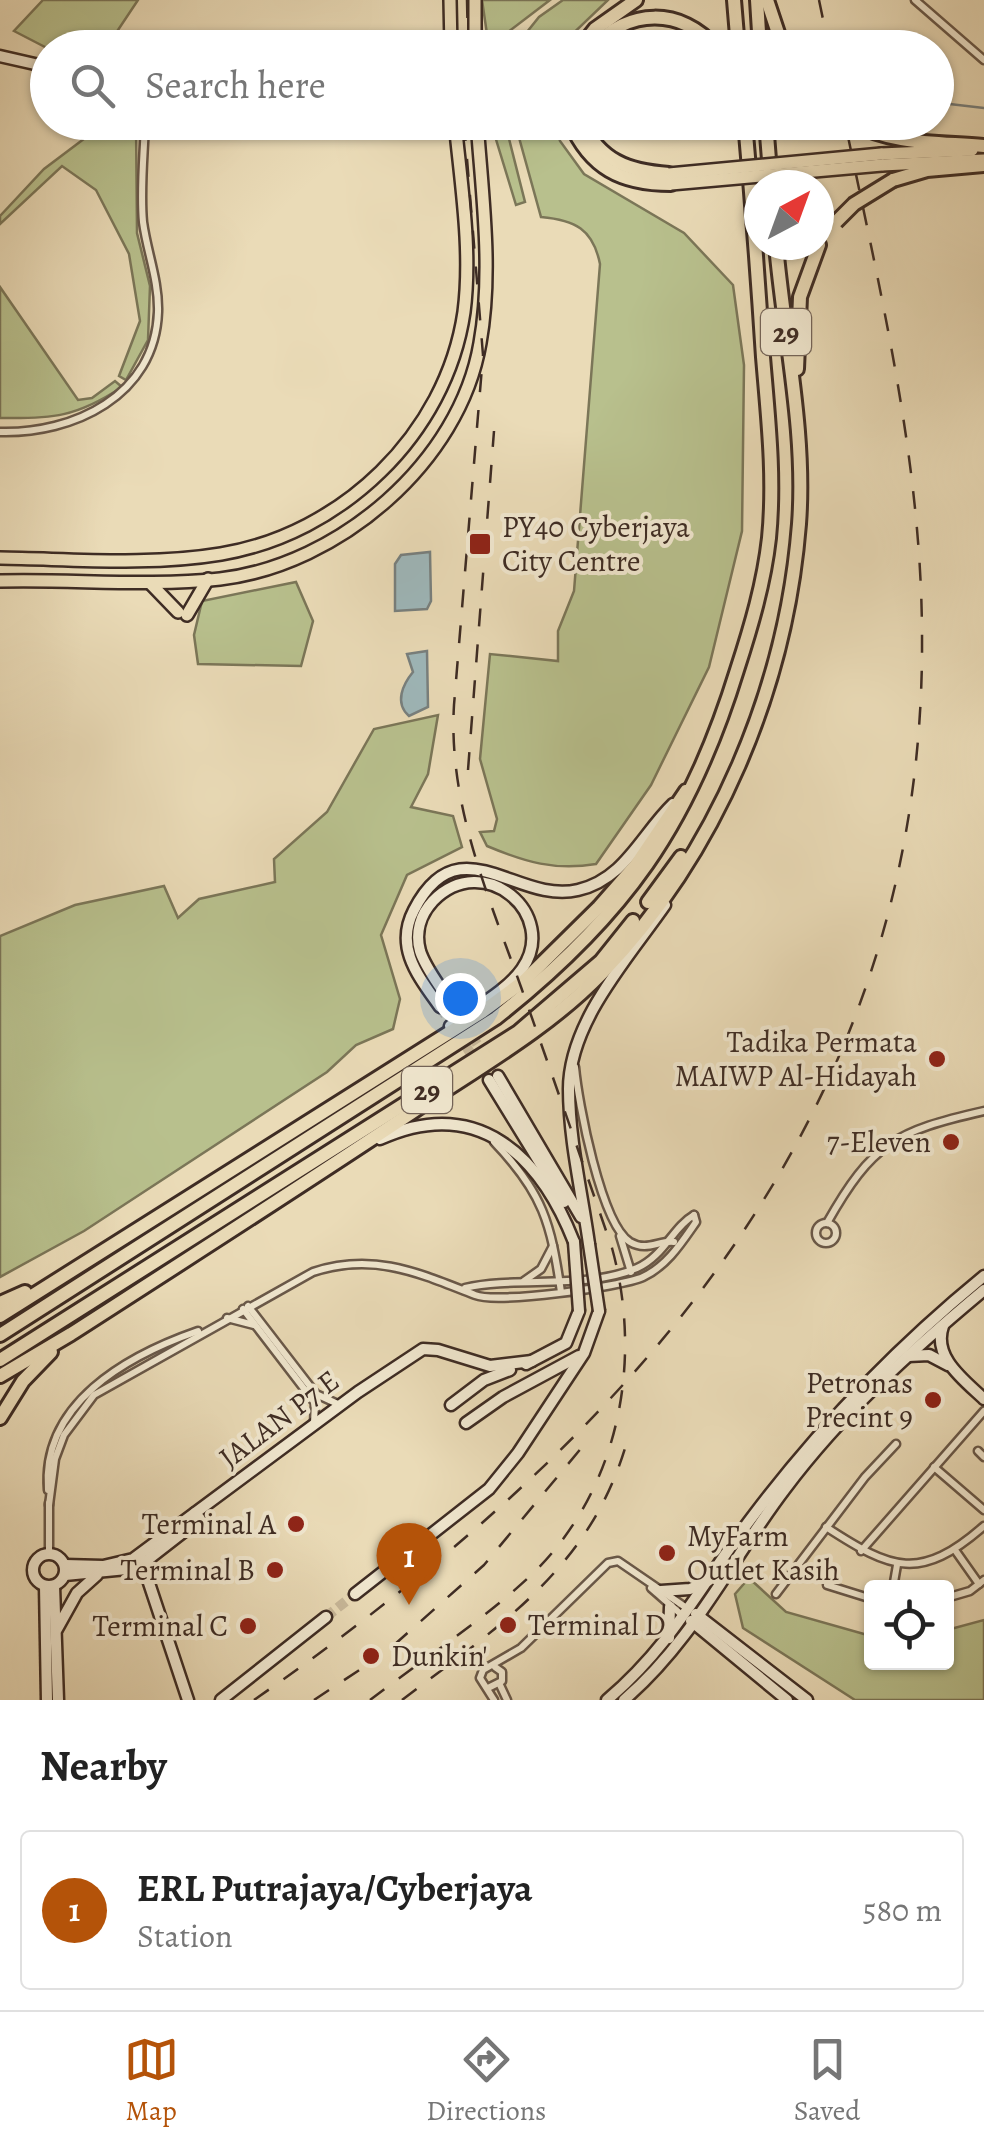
<!DOCTYPE html>
<style>
body{margin:0;font-family:Alegreya,serif;background:#f6f6f6;color:#222}
.controls{position:absolute;right:30px;bottom:30px;display:grid;overflow:hidden;border-radius:10px;box-shadow:0 2px 8px #0004}
.controls button{width:90px;height:90px;display:grid;place-items:center;padding:0;border:0;border-bottom:2px solid #e0e0e0;background:#fff;color:#222;font:50px sans-serif}
.compass{position:absolute;left:744px;top:170px;width:90px;height:90px;border-radius:50%;background:#fff;box-shadow:0 2px 8px #0004;rotate:41deg}
.you{position:absolute;left:460px;top:998px;width:35px;height:35px;margin:-25px;border:8px solid #fff;border-radius:50%;background:#1a73e8;box-shadow:0 0 0 15px #1a73e833}
.badge{display:grid;place-items:center;width:65px;height:65px;border-radius:50%;background:#b45309;color:#fff;font-size:32px;font-weight:700}
.pin{position:absolute;translate:-50% -82px;filter:drop-shadow(0 2px 5px #0008)}
.pin::after{content:'';position:absolute;top:52px;width:35px;height:30px;background:inherit;clip-path:polygon(0 0,100% 0,50% 100%)}
.list{margin:0;padding:0;list-style:none}
h2{display:flex;justify-content:space-between;align-items:center;height:130px;margin:0;padding:0 40px;font-size:42px}
h2 small{font-size:32px;font-weight:400;color:#767676}
.list li{display:grid;grid-template-columns:65px 1fr auto;gap:30px;align-items:center;box-sizing:border-box;height:160px;margin:0 20px 20px;padding:0 20px;border:2px solid #e0e0e0;border-radius:10px}
.list b{display:block;font-size:38px;white-space:nowrap}
.list p{margin:0;font-size:32px;white-space:nowrap;color:#767676}
.list em{font-size:32px;font-style:normal;color:#767676}
.icon{flex:none;width:55px;height:55px;fill:none;stroke:currentColor;stroke-width:2;stroke-linecap:round;stroke-linejoin:round}
.map{position:relative;flex:none;width:984px;height:1700px;overflow:hidden}
.search{position:absolute;background:#fff;box-shadow:0 2px 8px #0004;left:30px;right:30px;top:30px;height:110px;display:flex;align-items:center;gap:25px;box-sizing:border-box;padding:0 35px;border-radius:55px;color:#767676;font-size:38px}
.sheet{height:310px;background:#fff}
nav{display:flex;justify-content:space-around;align-items:center;box-sizing:border-box;height:140px;border-top:2px solid #e0e0e0;background:#fff;font-size:28px;color:#767676}
nav a{display:grid;justify-items:center;gap:5px}
nav .on{color:#b45309}
.map>svg:first-child{display:block}
</style>
<div class="map">
<svg width="984" height="1700" viewBox="0 0 984 1700">
<rect width="100%" height="100%" fill="#eadbb7"/>
<filter id="stains"><feTurbulence type="fractalNoise" baseFrequency=".002" numOctaves="4"/><feColorMatrix values="0 0 0 0 .2 0 0 0 0 .09 0 0 0 0 .02 0 0 0 .5 -.17"/></filter>
<radialGradient id="worn" r=".72"><stop offset=".6" stop-color="#630" stop-opacity="0"/><stop offset="1" stop-color="#630" stop-opacity=".3"/></radialGradient>
<g fill="#b8c08d" stroke="#7b7658" stroke-width="2.5">
<polygon points="43,0 138,0 108,45 47,48 14,31"/>
<polygon points="482,0 550,0 508,32 499,48 482,47 487,34"/>
<polygon points="563,0 608,0 559,47 515,47 539,17"/>
<polygon points="105,123 136,123 137,233 150,286 148,340 126,380 119,376 140,321 129,254 96,190 62,166 0,224 0,216 44,169"/>
<polygon points="491,123 505,123 525,202 516,205"/>
<path d="M515 123H554L560 141 584 174 684 233 733 285 744 365 742 531 709 667 651 785 596 864C555 871 525 862 487 846L480 832 494 831 497 819 480 759 490 654 558 661V631L574 591 600 264C593 229 575 220 541 217Z"/>
<path d="M0 287 78 400 92 398 115 381 122 387C77 417 52 419 0 418Z"/>
<polygon points="296,582 313,621 301,666 198,664 194,635 202,601"/>
<polygon points="438,715 428,774 411,807 453,816 462,847 407,875 381,935 400,999 393,1029 356,1045 327,1072 84,1231 0,1277 0,936 75,905 164,886 178,918 199,899 275,882 274,859 327,812 374,729"/>
<polygon points="749,1578 786,1612 871,1636 872,1662 946,1662 947,1630 984,1620 984,1700 855,1700 743,1628 735,1594"/>
</g>
<g fill="#9eb8bb" stroke="#78807f" stroke-width="2.5">
<polygon points="430,552 431,601 427,609 395,611 395,564 401,555"/>
<path d="M427 651 428 707 409 716C394 703 403 684 413 672L407 654Z"/>
</g>
<g fill="none" stroke-linecap="round" stroke-linejoin="round">
<g stroke="#78807f" stroke-width="2.5">
<polyline points="841,38 858,48"/>
<polyline points="936,98 941,103 984,108"/>
</g>
<g stroke="#c8b89a" stroke-width="10" stroke-dasharray="10 5" stroke-linecap="butt">
<polyline points="447,998 498,1076"/>
<polyline points="440,1007 477,1063"/>
<polyline points="326,1617 355,1594"/>
</g>
<defs>
<g id="street">
<polyline points="915,0 984,60"/>
<path d="M0 432C73 434 155 396 158 312 159 281 147 252 143 222 140 189 144 155 145 122"/>
<path d="M575 1067C578 1102 601 1224 630 1242 647 1252 659 1240 674 1242"/>
<path d="M494 1142C543 1193 551 1223 561 1292"/>
<circle cx="826" cy="1233" r="10"/>
<path d="M827 1223C872 1143 896 1131 984 1111"/>
<polyline points="620,1236 631,1272"/>
<polyline points="524,1281 541,1269 553,1246"/>
<path d="M465 1288C517 1276 586 1290 637 1268 664 1256 673 1227 694 1215"/>
<polyline points="248,1306 316,1394 340,1405"/>
<polyline points="243,1309 315,1403 314,1423"/>
<polyline points="227,1318 254,1325"/>
<polyline points="978,1451 984,1457"/>
<polyline points="934,1467 984,1510"/>
<path d="M48 1490C41 1404 126 1356 198 1331"/>
<polyline points="49,1503 49,1554"/>
<path d="M49 1505 55 1459 64 1435 94 1395 313 1272C374 1252 419 1273 475 1295 497 1304 621 1287 643 1277 667 1266 682 1242 696 1222L694 1215"/>
<path d="M826 1527C892 1570 920 1582 984 1526"/>
<polyline points="955,1550 979,1584"/>
<polyline points="861,1551 984,1411"/>
<polyline points="827,1585 872,1599"/>
<polyline points="651,1588 683,1616"/>
<polyline points="893,1588 897,1565"/>
<polyline points="776,1594 865,1477 896,1444"/>
<polyline points="946,1598 970,1591 984,1580"/>
<polyline points="500,1685 507,1700"/>
<polyline points="488,1688 502,1681 502,1672 495,1667"/>
<polyline points="494,1700 480,1678 483,1670 521,1648 608,1563 618,1561 688,1609"/>
</g>
<g id="secondary">
<polyline points="0,56 48,67"/>
<path d="M447 998C438 983 425 967 420 951 415 933 420 915 433 901 484 849 560 915 522 969 506 992 472 1009 450 1026"/>
<path d="M440 1007C419 977 394 948 414 910 459 822 517 905 578 890 625 879 641 835 673 804"/>
<polyline points="498,1076 581,1217"/>
<polyline points="489,1080 564,1202"/>
<path d="M380 1139C477 1095 540 1155 574 1242"/>
<path d="M589 1244C582 1193 569 1140 569 1089 569 1022 629 957 665 905"/>
<path d="M943 1326C932 1357 964 1380 984 1399"/>
<polyline points="908,1356 929,1355 948,1365"/>
<polyline points="526,1364 566,1343 579,1311"/>
<polyline points="451,1405 484,1380 510,1370"/>
<polyline points="466,1423 503,1397 579,1356"/>
<circle cx="49" cy="1570" r="16"/>
<polyline points="141,1559 188,1700"/>
<polyline points="65,1565 103,1566 133,1559 358,1392 423,1349 438,1350 490,1366 532,1361"/>
<polyline points="65,1575 137,1568 200,1519 195,1513"/>
<polyline points="45,1586 47,1700"/>
<polyline points="54,1586 58,1700"/>
<polyline points="661,1591 690,1589 708,1581"/>
<polyline points="355,1594 489,1489 518,1453 584,1353 599,1311"/>
<polyline points="696,1614 807,1700"/>
<polyline points="691,1621 787,1700"/>
<polyline points="57,1629 77,1593 97,1575"/>
<polyline points="669,1638 670,1607"/>
<polyline points="221,1700 326,1617"/>
<path d="M607 1700C674 1643 701 1584 753 1516 821 1426 896 1348 984 1276"/>
<path d="M624 1700C694 1640 730 1561 785 1489 842 1413 912 1350 984 1290"/>
</g>
<g id="primary">
<polyline points="450,0 451,48"/>
<polyline points="475,48 475,0"/>
<polyline points="881,154 972,150"/>
<polyline points="882,165 984,160"/>
<path d="M0 558C72 559 149 566 221 554 341 534 446 435 464 312 472 250 461 185 455 122"/>
<path d="M0 581C73 579 148 587 220 579 339 565 460 462 480 343 493 271 482 194 477 122"/>
<polyline points="150,583 178,612"/>
<polyline points="187,615 208,579"/>
</g>
<g id="highway">
<polyline points="734,0 738,48"/>
<polyline points="757,0 760,48"/>
<polyline points="767,0 783,48"/>
<polyline points="580,48 595,29 636,0"/>
<path d="M593 48C628 8 681 7 716 48"/>
<path d="M570 122C590 168 621 184 671 184"/>
<path d="M581 122C601 161 627 171 669 174"/>
<polyline points="766,122 771,185"/>
<path d="M851 122C892 145 938 142 984 146"/>
<polyline points="893,180 927,170 984,165"/>
<polyline points="797,369 800,297 819,245"/>
<polyline points="648,902 681,857"/>
<polyline points="0,1303 25,1292"/>
<polyline points="0,1316 482,1012 524,981 599,907 636,865 686,791"/>
<path d="M0 1335 496 1018C624 917 689 826 737 670 751 627 764 583 769 538 775 477 768 417 763 357 758 279 752 200 745 122"/>
<polyline points="0,1360 518,1032 601,961 633,921"/>
<path d="M0 1376 71 1334C186 1260 300 1187 414 1111 478 1068 548 1029 602 973 717 853 786 688 799 524 806 431 784 337 776 245"/>
<polyline points="0,1418 23,1381 51,1352"/>
</g>
</defs>
<use href="#street" stroke="#695849" stroke-width="11"/>
<use href="#secondary" stroke="#3e2c24" stroke-width="15"/>
<use href="#primary" stroke="#3e2c24" stroke-width="16"/>
<use href="#highway" stroke="#3e2c24" stroke-width="18"/>
<use href="#street" stroke="#f1e8d0" stroke-width="6"/>
<use href="#secondary" stroke="#f1e8d0" stroke-width="10"/>
<use href="#primary" stroke="#eadbb7" stroke-width="11"/>
<use href="#highway" stroke="#eadbb7" stroke-width="12"/>
<g stroke="#3e2c24" stroke-width="2.5" stroke-dasharray="18 18" stroke-linecap="butt">
<polyline points="467,0 468,48"/>
<polyline points="819,0 829,48"/>
<polyline points="468,770 494,431"/>
<polyline points="394,1645 484,1565 583,1446"/>
<path d="M254 1700C630 1438 927 1117 922 632 921 459 880 291 845 122"/>
<polyline points="314,1700 367,1665"/>
<path d="M370 1700C422 1660 479 1623 527 1579 618 1495 644 1364 612 1248 582 1161 552 1074 521 987 488 895 448 804 454 705L483 355 464 122"/>
<path d="M402 1700C502 1624 593 1566 628 1438"/>
</g>
<defs>
<g id="secondary-bridge">
<polyline points="574,1242 579,1311"/>
<polyline points="589,1244 599,1311"/>
</g>
<g id="primary-bridge">
<polyline points="669,174 881,154"/>
<polyline points="671,184 882,165"/>
</g>
<polyline id="highway-bridge" points="836,222 854,204 893,180"/>
</defs>
<use href="#secondary-bridge" stroke="#3e2c24" stroke-width="15" stroke-linecap="butt"/>
<use href="#primary-bridge" stroke="#3e2c24" stroke-width="16" stroke-linecap="butt"/>
<use href="#highway-bridge" stroke="#3e2c24" stroke-width="18" stroke-linecap="butt"/>
<use href="#secondary-bridge" stroke="#f1e8d0" stroke-width="10"/>
<use href="#primary-bridge" stroke="#eadbb7" stroke-width="11"/>
<use href="#highway-bridge" stroke="#eadbb7" stroke-width="12"/>
</g>
<g fill="#8f2418" stroke="#f1e8d0" stroke-width="4">
<rect x="468" y="532" width="24" height="24" rx="5"/>
<circle cx="937" cy="1059" r="10"/>
<circle cx="951" cy="1142" r="10"/>
<circle cx="933" cy="1400" r="10"/>
<circle cx="296" cy="1524" r="10"/>
<circle cx="667" cy="1553" r="10"/>
<circle cx="275" cy="1570" r="10"/>
<circle cx="508" cy="1625" r="10"/>
<circle cx="248" cy="1626" r="10"/>
<circle cx="371" cy="1656" r="10"/>
</g>
<g text-anchor="middle" stroke-width="8" stroke-linejoin="round" paint-order="stroke">
<g fill="#f1e8d0" stroke="#746458" stroke-width="2.5">
<rect x="761" y="309" width="50" height="46" rx="8"/>
<rect x="402" y="1067" width="50" height="46" rx="8"/>
</g>
<g font-size="28" font-weight="bold" fill="#3e2c24">
<text x="786" y="342">29</text>
<text x="427" y="1100">29</text>
</g>
<g font-size="30" fill="#3e2c24" stroke="#f1e8d0" text-anchor="end">
<text x="502" y="537" text-anchor="start">PY40 Cyberjaya<tspan x="502" dy="34">City Centre</tspan></text>
<text x="917" y="1052">Tadika Permata<tspan x="917" dy="34">MAIWP Al-Hidayah</tspan></text>
<text x="931" y="1152">7-Eleven</text>
<text x="913" y="1393">Petronas<tspan x="913" dy="34">Precint 9</tspan></text>
<text x="276" y="1534">Terminal A</text>
<text x="687" y="1546" text-anchor="start">MyFarm<tspan x="687" dy="34">Outlet Kasih</tspan></text>
<text x="255" y="1580">Terminal B</text>
<text x="528" y="1635" text-anchor="start">Terminal D</text>
<text x="228" y="1636">Terminal C</text>
<text x="391" y="1666" text-anchor="start">Dunkin'</text>
</g>
<g font-size="30" fill="#3e2c24" stroke="#f1e8d0">
<text transform="translate(279 1419) rotate(-37)" y="10">JALAN P7 E</text>
</g>
</g>
<rect width="100%" height="100%" filter="url(#stains)"/>
<rect width="100%" height="100%" fill="url(#worn)"/>
</svg>
<div class="controls">
<button><svg class="icon" aria-label="locate" viewBox="0 0 24 24"><circle cx="12" cy="12" r="6"/><path d="M12 2v4M12 18v4M2 12h4M18 12h4"/></svg></button>
</div>
<svg class="compass" viewBox="-18 -18 36 36"><path d="M0-13l5 13h-10z" fill="#e53935"/><path d="M0 13l5-13h-10z" fill="#767676"/></svg>
<div class="you"></div>
<div class="pin badge" style="left:409px;top:1605px">1</div>
<div class="search"><svg class="icon" aria-label="search" viewBox="0 0 24 24"><circle cx="10" cy="10" r="6"/><path d="M15 15l6 6"/></svg>Search here</div>
</div>
<section class="sheet">
<h2>Nearby<small></small></h2>
<ul class="list">
<li><span class="badge">1</span><div><b>ERL Putrajaya/Cyberjaya</b><p>Station</p></div><em>580 m</em></li>
</ul>
</section>
<nav>
<a class="on"><svg class="icon" aria-label="map" viewBox="0 0 24 24"><path d="M3 6l6-2 6 2 6-2v14l-6 2-6-2-6 2zM9 4v14M15 6v14"/></svg>Map</a>
<a><svg class="icon" aria-label="directions" viewBox="0 0 24 24"><path d="M12 3l9 9-9 9-9-9zM9 14v-3h6M13 9l2 2-2 2"/></svg>Directions</a>
<a><svg class="icon" aria-label="saved" viewBox="0 0 24 24"><path d="M7 4h10v16l-5-4-5 4z"/></svg>Saved</a>
</nav>
